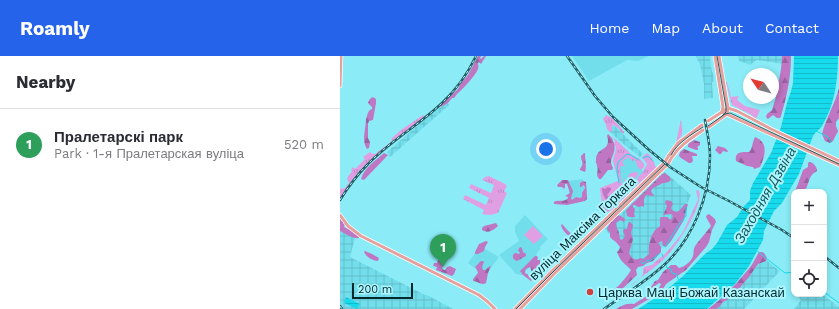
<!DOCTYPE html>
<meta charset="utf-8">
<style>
body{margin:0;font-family:"Work Sans",sans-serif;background:#f7f7f7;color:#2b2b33}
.controls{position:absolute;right:12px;bottom:12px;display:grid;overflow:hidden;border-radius:8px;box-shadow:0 2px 6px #0003}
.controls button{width:36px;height:36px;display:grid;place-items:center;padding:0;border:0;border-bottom:1px solid #e1e1e2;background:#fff;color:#2b2b33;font:20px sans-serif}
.compass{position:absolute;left:403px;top:12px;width:36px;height:36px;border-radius:50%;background:#fff;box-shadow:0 2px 6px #0003;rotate:305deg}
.scale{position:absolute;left:12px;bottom:10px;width:61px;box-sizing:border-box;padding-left:4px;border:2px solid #00292e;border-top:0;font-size:11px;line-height:14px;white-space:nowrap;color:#00292e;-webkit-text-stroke:3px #acf6ff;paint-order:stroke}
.you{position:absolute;left:206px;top:93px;width:14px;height:14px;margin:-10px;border:3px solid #fff;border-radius:50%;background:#1a73e8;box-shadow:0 0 0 6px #1a73e833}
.badge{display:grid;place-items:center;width:26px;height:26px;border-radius:50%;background:#2563eb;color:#fff;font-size:13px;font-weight:700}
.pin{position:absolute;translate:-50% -33px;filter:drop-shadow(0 1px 2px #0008)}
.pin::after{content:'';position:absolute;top:21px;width:14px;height:12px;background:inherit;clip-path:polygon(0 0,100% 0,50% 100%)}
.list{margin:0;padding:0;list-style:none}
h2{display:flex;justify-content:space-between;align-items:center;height:52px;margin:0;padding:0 16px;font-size:17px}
h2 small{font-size:13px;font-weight:400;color:#7c7c81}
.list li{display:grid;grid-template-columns:26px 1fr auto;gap:12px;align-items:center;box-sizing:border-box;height:72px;padding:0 16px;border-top:1px solid #e1e1e2}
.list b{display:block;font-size:15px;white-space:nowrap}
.list p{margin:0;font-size:13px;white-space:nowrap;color:#7c7c81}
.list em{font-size:13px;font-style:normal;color:#7c7c81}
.icon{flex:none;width:22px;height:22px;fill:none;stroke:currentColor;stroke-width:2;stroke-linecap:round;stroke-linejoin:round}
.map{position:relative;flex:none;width:499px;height:253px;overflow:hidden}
header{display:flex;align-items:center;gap:24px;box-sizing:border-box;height:56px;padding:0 20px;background:#2563eb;color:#fff}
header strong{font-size:19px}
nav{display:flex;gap:22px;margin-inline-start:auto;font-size:14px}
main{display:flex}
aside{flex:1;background:#fff}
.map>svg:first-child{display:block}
</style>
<header>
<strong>Roamly</strong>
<nav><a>Home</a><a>Map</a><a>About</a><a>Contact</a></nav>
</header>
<main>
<aside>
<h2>Nearby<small></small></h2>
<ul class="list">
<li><span class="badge" style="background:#2e9e5b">1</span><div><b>Пралетарскі парк</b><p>Park · 1-я Пралетарская вуліца</p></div><em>520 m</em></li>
</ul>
</aside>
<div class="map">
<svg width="499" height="253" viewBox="0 0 499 253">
<defs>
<pattern id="industrial-grid" width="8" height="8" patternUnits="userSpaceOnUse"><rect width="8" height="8" fill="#73deeb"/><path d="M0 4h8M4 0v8" fill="none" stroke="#62beca"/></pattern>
<pattern id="grass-tufts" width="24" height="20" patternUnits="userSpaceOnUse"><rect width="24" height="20" fill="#e09fe2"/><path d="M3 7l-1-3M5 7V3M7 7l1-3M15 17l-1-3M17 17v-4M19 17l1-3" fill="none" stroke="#be89c2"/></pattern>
<pattern id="forest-firs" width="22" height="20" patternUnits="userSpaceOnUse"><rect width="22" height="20" fill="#bf76c3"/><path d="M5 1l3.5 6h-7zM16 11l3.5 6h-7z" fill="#99619f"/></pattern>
<pattern id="water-rules" width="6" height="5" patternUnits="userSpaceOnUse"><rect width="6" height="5" fill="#17daec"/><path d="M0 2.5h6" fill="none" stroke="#14bbcb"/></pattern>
</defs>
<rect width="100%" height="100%" fill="#8becf7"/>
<g fill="#73deeb">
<polygon points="232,0 309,0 298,5 287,4 249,25"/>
<polygon points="286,99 303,106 304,108 302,114 304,116 297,124 287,134 281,126 278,109"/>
<polygon points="243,123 246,144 230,147 228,125"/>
<polygon points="185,159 208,183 200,191 201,192 197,197 196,201 198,202 182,219 176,218 159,199 179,185 175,176 175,170"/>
<polygon points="140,190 159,201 145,220 128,207"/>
</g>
<g fill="url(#industrial-grid)">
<polygon points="356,0 370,0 371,10 372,16 373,17 374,26 372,26 373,42 364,43 364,27 360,9"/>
<polygon points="398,0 443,0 443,8 417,4 410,9 399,5"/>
<polygon points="107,46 109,49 50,101 47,96 85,63"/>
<polygon points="274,69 303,98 300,101 281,86 269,75"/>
<polygon points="325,116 351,139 348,146 343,152 337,167 323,191 313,200 294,206 265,173"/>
<polygon points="0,174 15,182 10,201 85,239 87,239 113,253 0,253"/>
<polygon points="421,200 440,215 404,253 375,253"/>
<polygon points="463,238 482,238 499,251 499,253 454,253 461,244 459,242"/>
</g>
<g fill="url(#grass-tufts)">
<polygon points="386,26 387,26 391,41 399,40 397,44 405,50 420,54 416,63 410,58 392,49"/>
<polygon points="83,59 84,61 32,103 22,112 10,127 0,143 0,133 5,132 9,127 7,122 12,115 11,114 13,111 15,113 25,103 23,101 30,96 32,98 35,98 51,86 52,82 61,74"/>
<path d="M266 59C274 62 279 70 284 76V77L283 78 278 72 274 69 272 70V75L270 76C266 73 267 72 266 69 266 67 264 66 263 63Z"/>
<path d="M341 63C342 74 345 78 336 87Z"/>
<polygon points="272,80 292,99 300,103 304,108 304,111 301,114 297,110 297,108 296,107 296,105 294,103 293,106 288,101 282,106 285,110 281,110 280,111 281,126 289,137 272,154 263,158 260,132 278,125 278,124 273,105 274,99 275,98 276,91 274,89 275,84"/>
<path d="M307 97C313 101 314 106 316 112L292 134 290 130 296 126 298 121 303 116 307 108 302 101Z"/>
<polygon points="294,116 297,116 298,119 289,127 286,127 284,125 285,123 287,124 289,122 288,120 291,117"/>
<polygon points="149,120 165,128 167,130 164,135 167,137 158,157 150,159 142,158 144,154 123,143 125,139 146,149 149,142 129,132 131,128 151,137 154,129 142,124 145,121"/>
<path d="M358 134 359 135C364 149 337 189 327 200 317 211 303 219 292 229H291L301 221 303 218V213L304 211 312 209 315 206 326 197 336 185 343 176 356 148 358 143 356 135Z"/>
</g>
<g fill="url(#forest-firs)">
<path d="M138 0H141L140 2 141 3 144 0H146L141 8 139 6 138 7C138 9 139 10 138 13 135 20 123 33 117 38L114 42H112L108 47 101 51V49L118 33 121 27 128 19Z"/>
<path d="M442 0H451C451 21 447 40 441 60L440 62H437L433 59 428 63 426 61 427 58 432 54 436 41 441 13Z"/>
<path d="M499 32V62L496 66V70L498 75 493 85 490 87 485 85 482 78C486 62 495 48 499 32Z"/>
<path d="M33 41 36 43V47L33 64 29 65 28 68V82L30 86 29 92 27 93C21 85 26 73 26 63 28 59 27 55 32 53V51L28 47C29 44 30 42 33 41Z"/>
<path d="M268 78C273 82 276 89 274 96 273 99 271 103 271 106 271 108 272 110 273 112L272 114H268L261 123H259C255 117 259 116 257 110 257 106 255 108 256 104 256 90 272 96 267 80Z"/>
<path d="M415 81C429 86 425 101 420 111L414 113 413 111 407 110 396 105C394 95 403 96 409 96 413 92 412 86 415 81Z"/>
<polygon points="354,84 360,86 360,89 357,91 358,92 358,94 356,94 348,91 348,89 349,87"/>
<polygon points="378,90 385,92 388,95 387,96 383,95 381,98 379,98 375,94"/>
<polygon points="344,93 357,98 357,100 352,100 353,105 351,107 349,107 341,102 339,100 340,96"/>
<path d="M44 97 48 99 24 124 21 123C24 112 36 104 44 97Z"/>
<path d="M244 97H245C245 103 247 113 245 116L240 114V113C245 106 241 107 241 100Z"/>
<path d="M470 106C474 107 477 111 477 115 466 121 471 129 463 136H455L463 114 468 111V107Z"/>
<path d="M325 117 330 121 331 124C329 126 327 127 323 127L313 132 311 135 312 137 314 139 313 140 306 139 304 143V151L302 150 298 151 295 149H293V151L295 153 294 157 295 161H290L287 160 286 154 322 118Z"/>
<path d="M222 124H228L233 135 231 142 232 144 236 141 240 142 242 141V137L245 132 244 129 241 131H240V127L243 125 246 126 247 140V143L245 145 227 149 214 148V146C218 143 224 147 228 142V141L225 140 230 137 227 128H225V131L224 133 222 131H218L217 129Z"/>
<path d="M268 131 271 132V134L267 139 268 140 276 141 284 137 286 140 281 144 274 146C273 150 267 155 264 156L263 155V149L266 144C264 141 262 136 262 133V132L265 133Z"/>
<path d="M326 144 331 145 333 148 331 152 332 154 336 156 339 155 345 148H348L344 164 331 185 326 191 323 190 322 185 318 187 321 191V196L313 205 307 207 303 210 298 211 296 214 297 219 280 235 270 242 268 241C269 234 271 235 276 232 279 230 289 218 291 214 285 207 281 207 277 196L279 194 280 191 276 186 273 184 270 181V177L267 173C269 167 274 162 279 159L284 162 285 164 284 166 280 164 276 167C276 171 278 173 279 177 280 180 279 181 281 184L283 183 285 180 283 175 284 173H287L288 168 289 166 291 167 293 169 291 177 293 183 289 197C292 203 295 205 301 202L303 203 309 198C308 188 311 175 320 170V162L321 161H327L331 164 333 160 331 158 323 159 325 155 327 150 325 147Z"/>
<path d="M369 158 375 163 376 166 372 174 369 186 366 191 346 214 326 228 321 236 292 253H276C282 249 287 247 294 248L319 232 321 228 319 227 312 232 311 231 315 225 318 224 323 216 331 209H336L339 212C345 210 351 206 353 200 354 196 353 194 355 190 360 183 366 177 371 170L366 161 367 159Z"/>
<path d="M0 162 5 168 4 171 8 173H10L19 180V182C13 183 6 178 0 175Z"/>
<path d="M156 167 158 170C154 174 148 178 142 174V172L144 170Z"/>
<path d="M222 168 231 178 237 180 238 181V183L233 184C229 180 222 175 221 169Z"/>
<polygon points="146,185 148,186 145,191 144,195 138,198 135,198 135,196 139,188"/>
<path d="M180 191 182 192 183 196 186 198V200L177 205C174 204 172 202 173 199L175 197 179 198 180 197 178 194Z"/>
<polygon points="106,194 112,197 112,199 108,202 102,212 104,214 105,214 107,211 110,210 116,213 114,218 112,220 96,214 97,211 93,210 94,207 97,207 98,204 100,204 106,201 105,195"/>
<path d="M25 195 32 198 39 202 38 205C33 205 26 201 24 196Z"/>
<path d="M419 196H422L424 197 427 202 426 205 418 208 409 221 397 235 387 244 383 246 380 250 376 253H368C385 241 398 226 411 210 414 206 416 201 419 196Z"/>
<path d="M195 200H197L198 202 197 204H200V207C204 209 206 208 206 212L198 220C192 219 192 216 190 211L186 213 185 215V217L193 221V223L191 225 183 219 180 215Z"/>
<path d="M141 205H143L144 206 142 211 143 214H145L150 210H151L148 217 146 227C141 230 138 225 133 225V223L138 217 137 214 135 211Z"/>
</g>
<polygon fill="#e09fe2" points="193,170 203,180 194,188 184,179"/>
<g fill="url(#water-rules)">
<path d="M454 0H498C498 23 495 48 483 68 481 73 476 75 473 80L459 118 442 147 434 155 424 175 423 184 409 210 395 228 367 253H298L320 239 342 221 365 198 372 193 377 187 387 169 397 161 404 150 410 144V135L413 127 431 97 441 71 447 47 451 35 453 27Z"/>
<polygon points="6,241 20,248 17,253 4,247"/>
</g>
<g fill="#8becf7">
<polygon points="438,74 472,90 468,98 435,82"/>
<polygon points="401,151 431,167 430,169 400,152"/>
</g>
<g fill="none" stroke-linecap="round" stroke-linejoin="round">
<g stroke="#17daec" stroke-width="1">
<polyline points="476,75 488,81 491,86"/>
<polyline points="303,102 308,100 313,105"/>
<polyline points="279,127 277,115 278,106 287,98 291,99 299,104"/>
<polyline points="325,191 339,168 346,160 346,151"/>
<polyline points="417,195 445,217 454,216"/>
<polyline points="322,198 323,201"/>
<polyline points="301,205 303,208 308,204 310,205 319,198"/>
<polyline points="326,209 327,212 331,213 332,217 336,218 339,225"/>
<polyline points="484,236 499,247"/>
</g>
<defs>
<g id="major">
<polyline points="375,0 383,51 382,56"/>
<polyline points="0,30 1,0"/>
<polyline points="382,56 499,109"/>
<polyline points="368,65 382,56 388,52 397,55 431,73 499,105"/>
<polyline points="369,71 387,58 388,52 379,0"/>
<polyline points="330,98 338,87 362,69"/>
<path d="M333 100C341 88 352 82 363 74"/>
<polyline points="325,106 329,99"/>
<polyline points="328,108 332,101"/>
<polyline points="0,159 8,170 21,180 139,239 148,246 155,253"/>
<polyline points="175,253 212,215 324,107"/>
<polyline points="180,253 215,217 327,109"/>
</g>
</defs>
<use href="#major" stroke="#fff" stroke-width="4.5"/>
<use href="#major" stroke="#e4a19e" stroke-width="3"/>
<g stroke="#255d63" stroke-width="1">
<polyline points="377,0 386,51 386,56 381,61"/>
<polyline points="368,70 385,58 390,57 499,108"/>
<path d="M331 99C338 86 351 79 363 71"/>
<polyline points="176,253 213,216 325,108"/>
</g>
<defs>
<g id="rail">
<polyline points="227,0 255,40 273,61 308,93 330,111 361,131 389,145 442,174 454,182"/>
<path d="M0 144C8 131 17 119 28 108 50 85 79 69 102 47 116 34 128 17 136 0"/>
<polyline points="484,200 499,212"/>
<polyline points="0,250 2,253"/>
<path d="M264 253C284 239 305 226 323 210 353 183 370 140 370 100 370 88 367 76 365 64"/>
</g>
</defs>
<use href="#rail" stroke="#255d63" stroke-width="2.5"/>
<use href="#rail" stroke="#acf6ff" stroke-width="1" stroke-dasharray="3" stroke-linecap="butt"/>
</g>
<circle fill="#cf403f" stroke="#acf6ff" stroke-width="1.5" cx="250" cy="236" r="4"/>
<g text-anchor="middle" stroke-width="4" stroke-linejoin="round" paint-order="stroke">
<g font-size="13" fill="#00292e" stroke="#acf6ff">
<text transform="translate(242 172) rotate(-44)" y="5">вуліца Максіма Горкага</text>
</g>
<g font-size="13" fill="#00292e" stroke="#acf6ff" text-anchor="start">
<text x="258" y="241">Царква Маці Божай Казанскай</text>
</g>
<g font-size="14" font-style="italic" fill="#145a61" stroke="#acf6ff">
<text transform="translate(425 139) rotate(-60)" y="5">Заходняя Дзвіна</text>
</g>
</g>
</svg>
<div class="controls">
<button>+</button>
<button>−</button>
<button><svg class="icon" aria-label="locate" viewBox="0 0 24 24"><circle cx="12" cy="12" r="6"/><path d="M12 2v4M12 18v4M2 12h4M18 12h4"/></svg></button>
</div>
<svg class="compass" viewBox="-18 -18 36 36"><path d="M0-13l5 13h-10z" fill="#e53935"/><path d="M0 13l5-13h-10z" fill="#7c7c81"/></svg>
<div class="scale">200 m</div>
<div class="you"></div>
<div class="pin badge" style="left:103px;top:211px;background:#2e9e5b">1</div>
</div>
</main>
